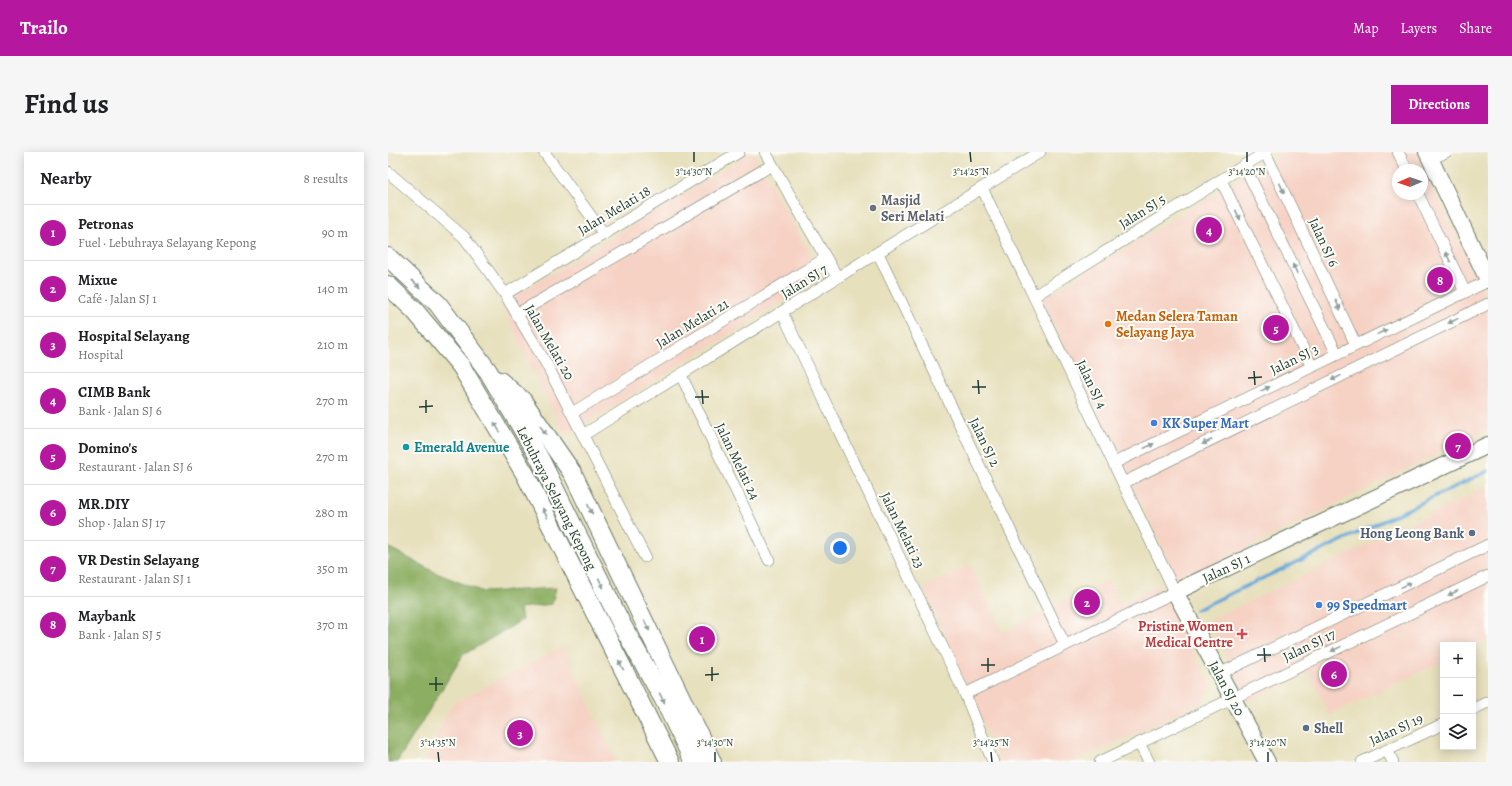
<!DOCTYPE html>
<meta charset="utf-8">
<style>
body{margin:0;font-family:Alegreya,serif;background:#f6f6f6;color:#202124}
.controls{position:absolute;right:12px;bottom:12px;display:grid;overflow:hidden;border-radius:0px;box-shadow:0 2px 10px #0003}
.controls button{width:36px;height:36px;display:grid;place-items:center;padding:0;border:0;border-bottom:1px solid #e0e0e0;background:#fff;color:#202124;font:20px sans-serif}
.compass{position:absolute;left:1004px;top:12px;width:36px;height:36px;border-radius:50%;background:#fff;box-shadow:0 2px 10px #0003;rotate:268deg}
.you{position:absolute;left:452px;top:396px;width:14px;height:14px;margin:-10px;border:3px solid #fff;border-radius:50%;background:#1a73e8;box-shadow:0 0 0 6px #1a73e833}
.badge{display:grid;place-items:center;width:26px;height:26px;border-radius:50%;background:#b5179e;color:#fff;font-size:13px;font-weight:700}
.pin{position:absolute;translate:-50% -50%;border:2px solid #fff;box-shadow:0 1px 4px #0006}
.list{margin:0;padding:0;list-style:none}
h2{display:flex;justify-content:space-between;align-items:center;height:52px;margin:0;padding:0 16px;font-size:17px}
h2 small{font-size:13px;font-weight:400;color:#757577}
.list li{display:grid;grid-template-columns:26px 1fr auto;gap:12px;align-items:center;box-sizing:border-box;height:56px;padding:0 16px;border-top:1px solid #e0e0e0}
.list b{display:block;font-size:15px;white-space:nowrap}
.list p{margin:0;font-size:13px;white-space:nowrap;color:#757577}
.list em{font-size:13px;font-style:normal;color:#757577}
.icon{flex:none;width:22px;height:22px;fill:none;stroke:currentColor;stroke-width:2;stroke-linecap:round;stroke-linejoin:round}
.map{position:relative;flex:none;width:1100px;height:610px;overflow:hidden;border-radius:0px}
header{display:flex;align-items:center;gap:24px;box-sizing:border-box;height:56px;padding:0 20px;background:#b5179e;color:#fff}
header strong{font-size:19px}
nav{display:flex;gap:22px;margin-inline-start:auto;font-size:14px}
.intro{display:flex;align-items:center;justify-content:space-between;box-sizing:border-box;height:96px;padding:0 24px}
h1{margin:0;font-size:28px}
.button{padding:10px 18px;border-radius:0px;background:#b5179e;color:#fff;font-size:14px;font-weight:700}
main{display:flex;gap:24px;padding:0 24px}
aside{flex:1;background:#fff;border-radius:0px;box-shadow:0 2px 10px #0003}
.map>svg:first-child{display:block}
</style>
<header>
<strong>Trailo</strong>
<nav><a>Map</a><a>Layers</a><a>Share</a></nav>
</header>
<div class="intro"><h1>Find us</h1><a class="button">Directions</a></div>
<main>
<aside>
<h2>Nearby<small>8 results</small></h2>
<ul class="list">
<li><span class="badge">1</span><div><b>Petronas</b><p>Fuel · Lebuhraya Selayang Kepong</p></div><em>90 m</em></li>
<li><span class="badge">2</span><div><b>Mixue</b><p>Café · Jalan SJ 1</p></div><em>140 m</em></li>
<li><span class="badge">3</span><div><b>Hospital Selayang</b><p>Hospital</p></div><em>210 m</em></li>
<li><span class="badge">4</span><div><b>CIMB Bank</b><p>Bank · Jalan SJ 6</p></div><em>270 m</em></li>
<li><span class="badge">5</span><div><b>Domino's</b><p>Restaurant · Jalan SJ 6</p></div><em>270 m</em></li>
<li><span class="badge">6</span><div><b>MR.DIY</b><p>Shop · Jalan SJ 17</p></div><em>280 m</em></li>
<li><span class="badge">7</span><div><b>VR Destin Selayang</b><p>Restaurant · Jalan SJ 1</p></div><em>350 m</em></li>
<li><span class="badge">8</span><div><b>Maybank</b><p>Bank · Jalan SJ 5</p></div><em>370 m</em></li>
</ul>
</aside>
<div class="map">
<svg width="1100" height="610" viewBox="0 0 1100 610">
<rect width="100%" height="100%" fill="#fdfcf7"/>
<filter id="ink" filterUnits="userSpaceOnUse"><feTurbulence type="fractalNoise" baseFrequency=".025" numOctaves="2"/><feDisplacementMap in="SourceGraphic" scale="8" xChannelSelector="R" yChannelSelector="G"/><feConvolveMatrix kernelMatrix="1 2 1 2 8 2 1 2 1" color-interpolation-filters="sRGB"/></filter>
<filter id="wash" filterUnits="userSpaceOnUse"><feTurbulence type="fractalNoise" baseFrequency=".012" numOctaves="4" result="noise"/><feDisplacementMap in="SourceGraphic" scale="16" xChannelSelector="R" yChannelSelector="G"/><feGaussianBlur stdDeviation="0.9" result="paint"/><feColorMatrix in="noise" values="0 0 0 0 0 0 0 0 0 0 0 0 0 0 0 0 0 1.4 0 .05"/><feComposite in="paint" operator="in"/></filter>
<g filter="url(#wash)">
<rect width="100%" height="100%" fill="#e7e0bd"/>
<g fill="#f6d2c4" fill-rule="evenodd">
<polygon points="365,0 435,124 177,284 113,152"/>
<path d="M896 0H1029L1100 150V277L791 430 654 147ZM1010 18H1034V42H1010Z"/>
<polygon points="1100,335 1100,487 1085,494 1085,493 1055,493 1055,509 942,563 921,520 860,550 822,468"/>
<polygon points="582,413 614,480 720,428 732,452 770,433 823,534 814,550 686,610 612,610 536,436"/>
<polygon points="175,495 228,610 36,610 64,552"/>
</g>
<polygon fill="#8cae62" stroke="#56764b" points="0,395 46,420 95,440 168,436 164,452 132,456 134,468 75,503 9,610 0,610"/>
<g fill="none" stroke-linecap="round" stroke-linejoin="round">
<polyline stroke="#62a6d7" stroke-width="3.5" points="808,458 1100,319"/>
</g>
</g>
<g filter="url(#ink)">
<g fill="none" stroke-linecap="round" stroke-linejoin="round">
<defs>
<g id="street">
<polyline points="156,0 216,82"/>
<polyline points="377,0 449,125"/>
<polyline points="877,0 968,193"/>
<polyline points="1010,0 1019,18"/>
<polyline points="1043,7 1058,0"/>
<polyline points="856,13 949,202"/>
<polyline points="0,20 76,85 117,142 159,213 257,405"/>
<polyline points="833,28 924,215"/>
<polyline points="1030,42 1077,140"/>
<polyline points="490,101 677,493"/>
<polyline points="117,142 351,0"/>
<polyline points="646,144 878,0"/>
<polyline points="394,160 577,542 605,610"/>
<polyline points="129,162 384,13"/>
<polyline points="293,223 381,408"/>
<polyline points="184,261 438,106"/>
<polyline points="195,283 652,0"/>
<polyline points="726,311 1100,129"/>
<polyline points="735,331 1100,152"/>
<polyline points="831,522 1100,393"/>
<polyline points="577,542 787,440 594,36"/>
<polyline points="1085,557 1100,550"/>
<polyline points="751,591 761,610"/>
<polyline points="999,598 1005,610"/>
<polyline points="712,610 1100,424"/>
<polyline points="974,610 1055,572"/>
</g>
<g id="secondary">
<polyline points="1039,0 1100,128"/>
<polyline points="879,610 787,440 1100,293"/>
</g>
<g id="primary">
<polyline points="0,105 50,152 100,219 152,307 235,475 275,546 306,610"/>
<polyline points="0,133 27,159 73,214 137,322 282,610"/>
<polyline points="112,229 134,248 185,322 324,610"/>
</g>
</defs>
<use href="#street" stroke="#657664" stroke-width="12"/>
<use href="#secondary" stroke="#657664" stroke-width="18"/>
<use href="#primary" stroke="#657664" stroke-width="20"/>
<use href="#street" stroke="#fff" stroke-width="11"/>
<use href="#secondary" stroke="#fff" stroke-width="16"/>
<use href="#primary" stroke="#fff" stroke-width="18"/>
</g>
<defs><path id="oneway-solid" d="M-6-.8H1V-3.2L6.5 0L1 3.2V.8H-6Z"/></defs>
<g fill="#8f9e9a">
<use href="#oneway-solid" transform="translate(894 36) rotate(65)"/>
<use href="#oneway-solid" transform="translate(850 63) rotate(64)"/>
<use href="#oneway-solid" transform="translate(1060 105) rotate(-116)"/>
<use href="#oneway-solid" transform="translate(907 117) rotate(-116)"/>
<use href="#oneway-solid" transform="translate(28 132) rotate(44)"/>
<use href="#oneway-solid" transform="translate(950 153) rotate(65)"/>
<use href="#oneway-solid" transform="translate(1065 169) rotate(154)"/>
<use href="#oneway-solid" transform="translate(994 180) rotate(-26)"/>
<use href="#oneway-solid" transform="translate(948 226) rotate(154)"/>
<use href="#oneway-solid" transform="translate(877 237) rotate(-26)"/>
<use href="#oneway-solid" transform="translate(109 275) rotate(-121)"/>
<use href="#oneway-solid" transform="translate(155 278) rotate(55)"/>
<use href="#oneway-solid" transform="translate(819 290) rotate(154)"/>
<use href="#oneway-solid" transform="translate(761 294) rotate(-26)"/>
<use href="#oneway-solid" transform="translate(202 357) rotate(64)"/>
<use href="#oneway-solid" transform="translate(157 361) rotate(-117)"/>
<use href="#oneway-solid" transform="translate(213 431) rotate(64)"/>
<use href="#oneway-solid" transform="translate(1018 433) rotate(-26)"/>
<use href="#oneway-solid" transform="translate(1065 441) rotate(154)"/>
<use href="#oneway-solid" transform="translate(259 474) rotate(64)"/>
<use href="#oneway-solid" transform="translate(948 497) rotate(154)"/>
<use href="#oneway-solid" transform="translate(233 513) rotate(-116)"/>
<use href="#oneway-solid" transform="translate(274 546) rotate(62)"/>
</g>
</g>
<path fill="none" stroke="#1f3d34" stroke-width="1.5" d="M306 0V10M582 0 583 10M859 0V10M866 219 867 233M860 226 874 225M590 228 591 242M584 235H598M314 238 315 252M307 245H321M38 248V261M31 255 45 254M876 496 877 510M869 503H883M600 506V520M593 513H607M324 515V529M317 523 331 522M48 525V539M41 532H55M50 600 51 610M327 600V610M603 600 604 610M880 600V610"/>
<circle fill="#6b7280" stroke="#fdfcf7" stroke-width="1.5" cx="485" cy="56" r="4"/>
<circle fill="#e8710a" stroke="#fdfcf7" stroke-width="1.5" cx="720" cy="172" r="4"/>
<g fill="#3f7fe0" stroke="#fdfcf7" stroke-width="1.5">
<circle cx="766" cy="271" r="4"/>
<circle cx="931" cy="453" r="4"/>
</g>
<circle fill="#0f9aa8" stroke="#fdfcf7" stroke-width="1.5" cx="18" cy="295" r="4"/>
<g fill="#5c6f8a" stroke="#fdfcf7" stroke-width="1.5">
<circle cx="1084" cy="381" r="4"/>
<circle cx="918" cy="576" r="4"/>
</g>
<path fill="#e0444e" stroke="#fdfcf7" stroke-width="1.5" d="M852 476h4v4h4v4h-4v4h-4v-4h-4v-4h4z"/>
<g text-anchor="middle" stroke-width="4" stroke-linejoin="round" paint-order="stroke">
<g font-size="14" font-weight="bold" fill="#5b616d" stroke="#fdfcf7" text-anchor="start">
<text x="493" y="53">Masjid<tspan x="493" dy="16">Seri Melati</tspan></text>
</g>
<g font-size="14" fill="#1f3d34" stroke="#fdfcf7">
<text transform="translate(226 58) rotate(-31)" y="5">Jalan Melati 18</text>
<text transform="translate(754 59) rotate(-32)" y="5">Jalan SJ 5</text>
<text transform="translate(936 90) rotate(65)" y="5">Jalan SJ 6</text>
<text transform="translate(416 129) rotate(-32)" y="5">Jalan SJ 7</text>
<text transform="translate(304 171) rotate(-31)" y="5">Jalan Melati 21</text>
<text transform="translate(162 190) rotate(60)" y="5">Jalan Melati 20</text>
<text transform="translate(906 207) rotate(-26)" y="5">Jalan SJ 3</text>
<text transform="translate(704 232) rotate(64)" y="5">Jalan SJ 4</text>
<text transform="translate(597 290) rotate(64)" y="5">Jalan SJ 2</text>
<text transform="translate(350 309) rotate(64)" y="5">Jalan Melati 24</text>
<text transform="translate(169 346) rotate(63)" y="5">Lebuhraya Selayang Kepong</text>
<text transform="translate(515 378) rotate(64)" y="5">Jalan Melati 23</text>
<text transform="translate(838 416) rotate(-25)" y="5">Jalan SJ 1</text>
<text transform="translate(921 493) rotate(-26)" y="5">Jalan SJ 17</text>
<text transform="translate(839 536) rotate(62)" y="5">Jalan SJ 20</text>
<text transform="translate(1008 577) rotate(-25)" y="5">Jalan SJ 19</text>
</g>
<g font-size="14" font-weight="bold" fill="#c56008" stroke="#fdfcf7" text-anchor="start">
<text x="728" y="169">Medan Selera Taman<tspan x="728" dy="16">Selayang Jaya</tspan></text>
</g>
<g font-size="14" font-weight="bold" fill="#366cbe" stroke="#fdfcf7" text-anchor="start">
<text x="774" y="276">KK Super Mart</text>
<text x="939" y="458">99 Speedmart</text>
</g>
<g font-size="14" font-weight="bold" fill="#0d838f" stroke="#fdfcf7" text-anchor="start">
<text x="26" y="300">Emerald Avenue</text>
</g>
<g font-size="14" font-weight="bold" fill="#4e5e75" stroke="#fdfcf7" text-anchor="end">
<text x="1076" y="386">Hong Leong Bank</text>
<text x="926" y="581" text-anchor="start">Shell</text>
</g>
<g font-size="14" font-weight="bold" fill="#be3a42" stroke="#fdfcf7" text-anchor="end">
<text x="845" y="479">Pristine Women<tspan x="845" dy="16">Medical Centre</tspan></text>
</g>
</g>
<g font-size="10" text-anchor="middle" fill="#1f3d34" stroke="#fdfcf7" stroke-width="4" stroke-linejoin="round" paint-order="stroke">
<text x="306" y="23">3°14'30"N</text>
<text x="583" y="23">3°14'25"N</text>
<text x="859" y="23">3°14'20"N</text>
<text x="50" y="594">3°14'35"N</text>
<text x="327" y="594">3°14'30"N</text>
<text x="603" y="594">3°14'25"N</text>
<text x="880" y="594">3°14'20"N</text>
</g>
</svg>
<div class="controls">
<button>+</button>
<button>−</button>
<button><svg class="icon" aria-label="layers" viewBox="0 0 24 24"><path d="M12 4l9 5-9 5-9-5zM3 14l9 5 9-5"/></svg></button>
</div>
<svg class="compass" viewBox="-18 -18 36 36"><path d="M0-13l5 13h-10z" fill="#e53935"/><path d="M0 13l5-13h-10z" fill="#757577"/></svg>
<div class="you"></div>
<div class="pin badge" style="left:314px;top:487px">1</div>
<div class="pin badge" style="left:699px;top:450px">2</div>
<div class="pin badge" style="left:132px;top:581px">3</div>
<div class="pin badge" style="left:821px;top:78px">4</div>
<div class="pin badge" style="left:888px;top:176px">5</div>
<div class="pin badge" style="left:946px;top:522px">6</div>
<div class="pin badge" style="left:1070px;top:294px">7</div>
<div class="pin badge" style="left:1052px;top:128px">8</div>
</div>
</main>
